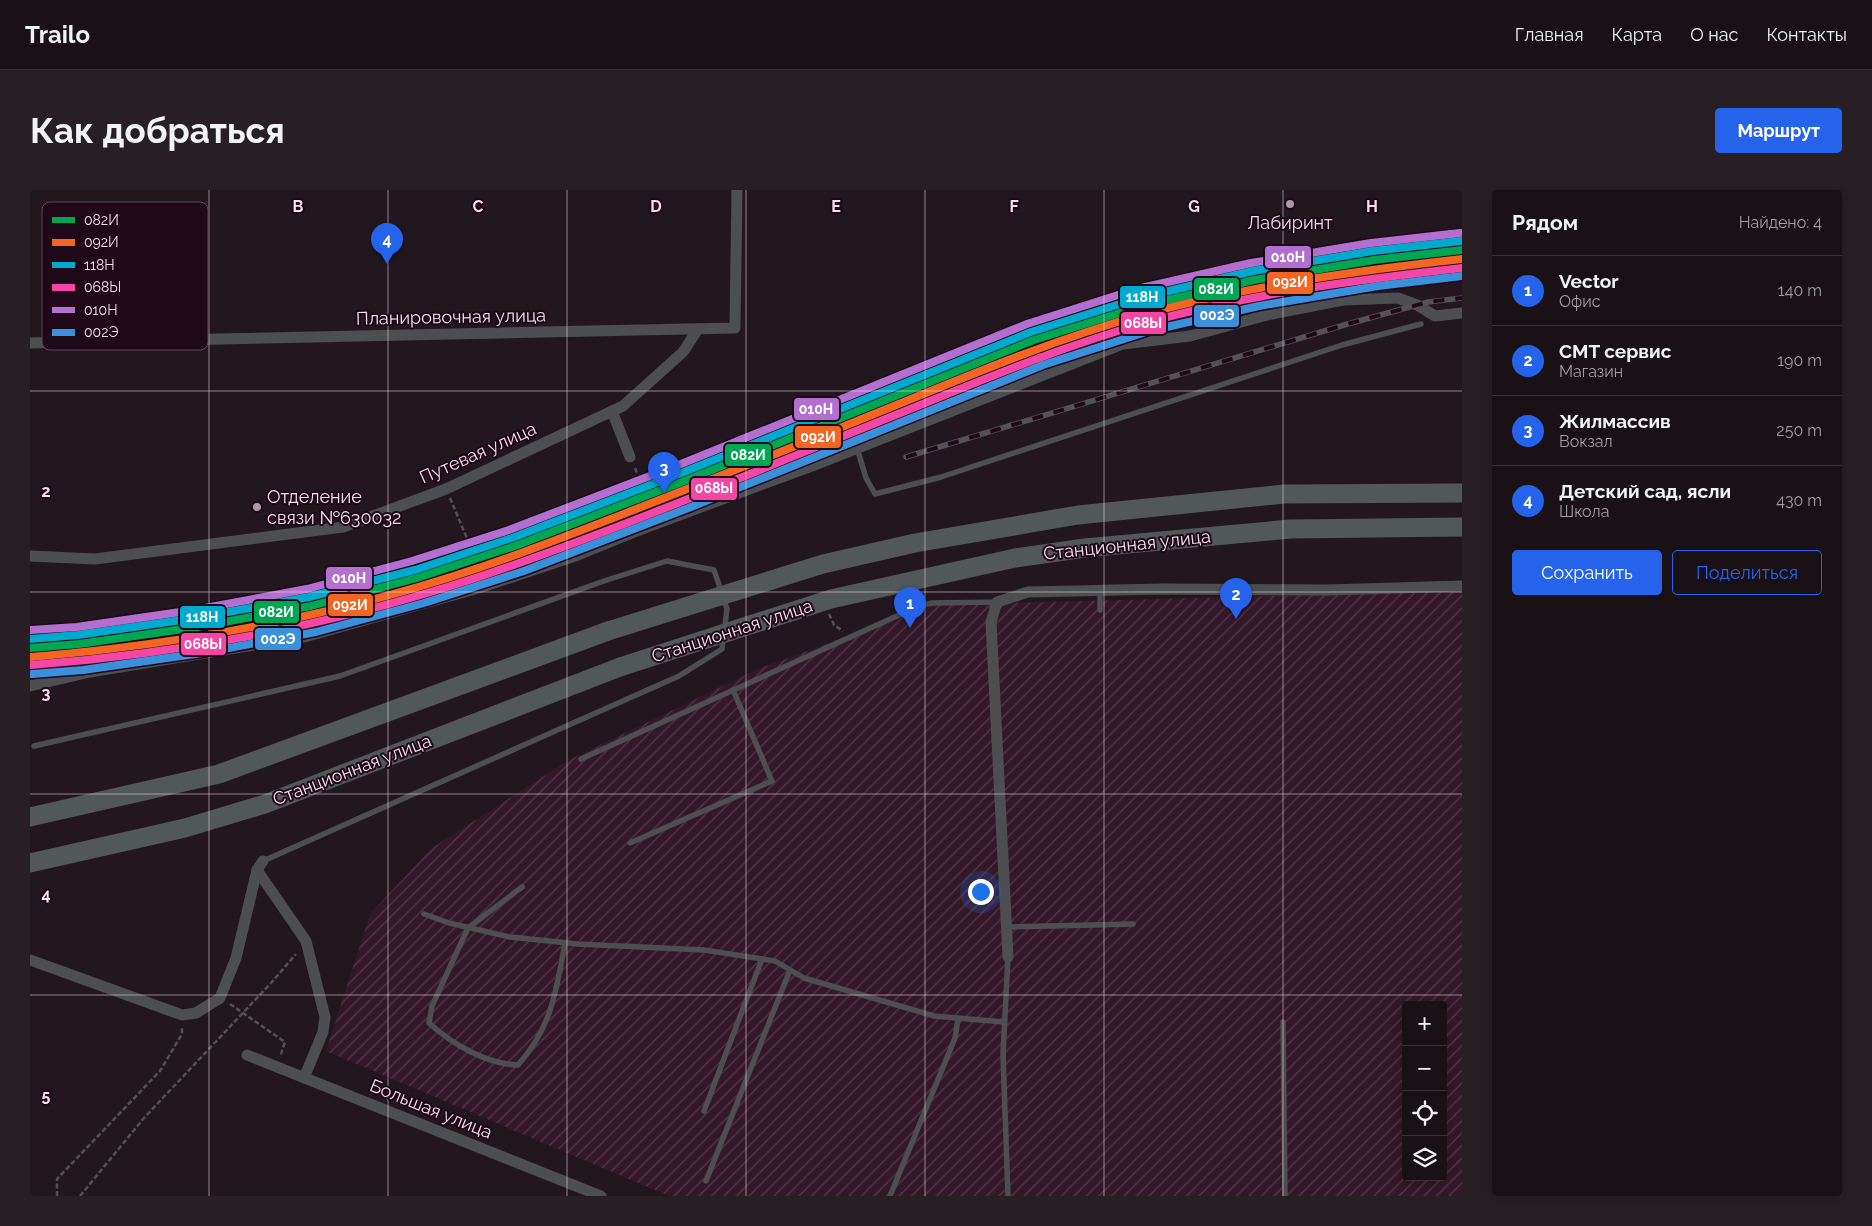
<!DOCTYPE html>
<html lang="ru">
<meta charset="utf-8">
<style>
body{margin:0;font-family:Raleway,sans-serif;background:#271f24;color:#f1f3f6}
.controls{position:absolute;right:15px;bottom:15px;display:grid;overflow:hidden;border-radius:5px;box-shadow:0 2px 12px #0003}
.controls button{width:45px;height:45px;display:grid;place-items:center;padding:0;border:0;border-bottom:1px solid #383136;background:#1a1117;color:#f1f3f6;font:25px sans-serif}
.you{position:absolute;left:950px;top:701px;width:18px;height:18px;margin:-12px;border:4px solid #fff;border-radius:50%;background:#1a73e8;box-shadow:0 0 0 8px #1a73e833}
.badge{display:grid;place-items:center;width:32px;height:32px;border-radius:50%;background:#2563eb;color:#fff;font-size:16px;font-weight:700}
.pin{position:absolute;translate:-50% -41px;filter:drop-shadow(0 1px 2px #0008)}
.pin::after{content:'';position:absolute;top:26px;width:18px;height:15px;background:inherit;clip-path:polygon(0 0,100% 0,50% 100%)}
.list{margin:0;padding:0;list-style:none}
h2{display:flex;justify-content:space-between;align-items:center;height:65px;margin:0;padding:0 20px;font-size:21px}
h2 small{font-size:16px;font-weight:400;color:#9f9da1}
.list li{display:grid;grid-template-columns:32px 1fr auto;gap:15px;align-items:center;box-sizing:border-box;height:70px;padding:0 20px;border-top:1px solid #383136}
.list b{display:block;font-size:19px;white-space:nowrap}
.list p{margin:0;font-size:16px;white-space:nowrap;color:#9f9da1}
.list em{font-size:16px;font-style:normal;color:#9f9da1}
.actions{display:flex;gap:10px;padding:15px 20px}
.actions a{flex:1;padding:11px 0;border:1px solid #2563eb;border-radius:5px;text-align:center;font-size:18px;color:#2563eb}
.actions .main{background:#2563eb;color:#fff}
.icon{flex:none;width:28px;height:28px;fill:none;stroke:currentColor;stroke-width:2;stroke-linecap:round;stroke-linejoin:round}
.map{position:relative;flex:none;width:1432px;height:1006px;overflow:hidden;border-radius:5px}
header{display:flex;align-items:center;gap:30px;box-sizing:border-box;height:70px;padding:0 25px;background:#1a1117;border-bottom:1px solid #383136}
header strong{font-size:24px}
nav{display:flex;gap:28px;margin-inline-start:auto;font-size:18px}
.intro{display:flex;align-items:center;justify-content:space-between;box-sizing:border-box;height:120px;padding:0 30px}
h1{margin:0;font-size:35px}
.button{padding:12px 22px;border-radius:5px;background:#2563eb;color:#fff;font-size:18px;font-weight:700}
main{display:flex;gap:30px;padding:0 30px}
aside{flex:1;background:#1a1117;border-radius:5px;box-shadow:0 2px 12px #0003}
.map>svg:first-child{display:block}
</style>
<header>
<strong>Trailo</strong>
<nav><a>Главная</a><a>Карта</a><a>О нас</a><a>Контакты</a></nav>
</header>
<div class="intro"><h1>Как добраться</h1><a class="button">Маршрут</a></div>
<main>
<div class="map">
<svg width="1432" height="1006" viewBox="0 0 1432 1006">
<defs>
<pattern id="industrial-furrows" width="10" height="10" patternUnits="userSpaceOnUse" patternTransform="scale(1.25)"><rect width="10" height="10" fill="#341829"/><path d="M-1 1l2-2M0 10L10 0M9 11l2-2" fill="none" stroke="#523948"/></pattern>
</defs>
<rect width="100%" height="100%" fill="#23171f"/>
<path fill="url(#industrial-furrows)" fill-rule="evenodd" d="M1432 401V1006H639L296 861 340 724 402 658 539 570 728 479 904 415ZM1376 815H1413V987H1376Z"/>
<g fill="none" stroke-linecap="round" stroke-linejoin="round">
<g stroke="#525053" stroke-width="2.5" stroke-dasharray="5 2.5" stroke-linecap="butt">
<polyline points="605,278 612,297"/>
<polyline points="649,283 659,310"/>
<polyline points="682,298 828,241"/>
<polyline points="420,308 452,384"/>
<polyline points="526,358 567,342"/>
<polyline points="442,361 845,208"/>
<polyline points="799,424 804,435 813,441"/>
<polyline points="200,814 255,852 250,867"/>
<polyline points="27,1006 27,989 130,881 152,844 152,837"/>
<polyline points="50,1006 114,928 241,793 266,764"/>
</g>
<g stroke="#4c4e51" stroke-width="5.5">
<polyline points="827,258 836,288 845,304 911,287 1312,155 1391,134"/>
<polyline points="1070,420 1070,401"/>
<polyline points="4,556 310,486 574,391 637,371 684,380 697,419 692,459 649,486 233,671"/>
<polyline points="551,569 889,416 902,413 967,412"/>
<polyline points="600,653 742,591 703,500"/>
<path d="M492 697 438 738 402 816 399 833C422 854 456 874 488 875 522 837 526 801 535 753"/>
<polyline points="394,724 419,733 480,747 548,754 674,760 745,771 774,788 904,826 974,832"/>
<polyline points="976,737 1103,734"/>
<polyline points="1253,832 1255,1006"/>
<polyline points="674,921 732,769"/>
<polyline points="676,991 760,780"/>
<polyline points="860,1006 925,848 928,829"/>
<polyline points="978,1006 973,864 978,767"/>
</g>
<g stroke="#4c4e51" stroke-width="11">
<polyline points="0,153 705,138 707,0"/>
<polyline points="582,221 600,267"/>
<polyline points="0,366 65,369 313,337 416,299 593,216 653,162 668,139"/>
<polyline points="0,496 60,482 278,446 452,397 548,365 609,340 787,274 1093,154 1160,146 1237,125 1313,110 1368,108 1387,115 1405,126 1432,123"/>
<polyline points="227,680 276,751 295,827 293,842 274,888"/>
<polyline points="978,767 961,432 967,412 998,402 1132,399 1298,400 1432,396"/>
<polyline points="0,770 152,825 166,823 190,808 206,768 227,680 233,671"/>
<polyline points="217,865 571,1006"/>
</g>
<g stroke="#52575a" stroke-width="19">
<polyline points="0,627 189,584 578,441"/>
<polyline points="0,673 155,638 235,614 590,477"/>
</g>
<defs>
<polyline id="rail" points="876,267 1314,135 1398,112 1432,108"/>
</defs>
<use href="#rail" stroke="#555256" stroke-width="5.5"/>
<use href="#rail" stroke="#1f0817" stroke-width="4" stroke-dasharray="11" stroke-linecap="butt"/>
<g stroke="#52575a" stroke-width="19">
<polyline points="578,441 793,374 885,353 1048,325 1254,304 1432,303"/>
<polyline points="590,477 801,409 985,368 1055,358 1260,339 1432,337"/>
</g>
<defs>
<polyline id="rail-1" points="0,458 49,454 167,437 281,416 387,388 485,356 652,292 1004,150 1112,116 1224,90 1344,70 1432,60"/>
<path id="rail-2" d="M1 467C167 453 334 421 491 363 613 318 733 269 854 220 940 185 1025 149 1115 124 1218 96 1325 81 1432 69"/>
<polyline id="rail-3" points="0,449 48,445 166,428 279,407 385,380 482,348 649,284 1001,142 1109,108 1223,81 1343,61 1431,51"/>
<path id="rail-4" d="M1 475C168 462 334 429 492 372 619 327 743 274 868 224 950 191 1030 157 1115 133 1218 104 1326 90 1432 78"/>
<polyline id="rail-5" points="0,440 47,437 164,420 277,399 382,371 479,340 646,276 997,134 1107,99 1221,73 1341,53 1430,43"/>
<polyline id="rail-6" points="2,484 53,480 172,463 286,442 394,413 494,381 661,317 1013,175 1119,141 1229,116 1348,96 1432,86"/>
</defs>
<use href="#rail-1" stroke="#1f0817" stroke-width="11"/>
<use href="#rail-2" stroke="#1f0817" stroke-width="11"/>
<use href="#rail-3" stroke="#1f0817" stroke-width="11"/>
<use href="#rail-4" stroke="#1f0817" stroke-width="11"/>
<use href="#rail-5" stroke="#1f0817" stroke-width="11"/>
<use href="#rail-6" stroke="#1f0817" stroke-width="11"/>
<use href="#rail-1" stroke="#00a651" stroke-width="8"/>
<use href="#rail-2" stroke="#f26522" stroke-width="8"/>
<use href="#rail-3" stroke="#00a9ce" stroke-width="8"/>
<use href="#rail-4" stroke="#f346a5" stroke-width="8"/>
<use href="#rail-5" stroke="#b36fd0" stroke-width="8"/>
<use href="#rail-6" stroke="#3a90db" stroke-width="8"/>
</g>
<path fill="none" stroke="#f2e0ea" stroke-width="1" stroke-opacity="0.55" d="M179 0V1006M358 0V1006M537 0V1006M716 0V1006M895 0V1006M1074 0V1006M1253 0V1006M0 201H1432M0 402H1432M0 604H1432M0 805H1432"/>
<g fill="#aa9aa3" stroke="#1f0817" stroke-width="2">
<circle cx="1260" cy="14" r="5"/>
<circle cx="227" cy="317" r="5"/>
</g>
<g text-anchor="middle" stroke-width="4" stroke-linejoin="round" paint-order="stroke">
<g font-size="18" fill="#f2e0ea" stroke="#1f0817">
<text x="1260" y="39">Лабиринт</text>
<text x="237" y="313" text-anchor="start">Отделение<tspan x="237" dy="21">связи №630032</tspan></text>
</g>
<g font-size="18" fill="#f2e0ea" stroke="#1f0817">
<text transform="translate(421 127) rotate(-1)" y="6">Планировочная улица</text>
<text transform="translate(448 263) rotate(-24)" y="6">Путевая улица</text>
<text transform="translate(1097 355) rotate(-6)" y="6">Станционная улица</text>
<text transform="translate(702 441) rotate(-18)" y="6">Станционная улица</text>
<text transform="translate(322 580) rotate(-21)" y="6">Станционная улица</text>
<text transform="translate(401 919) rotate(22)" y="6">Большая улица</text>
</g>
</g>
<rect x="12" y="12" width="166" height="148" rx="8" fill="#1f0817" stroke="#5e4956" stroke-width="1"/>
<rect x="22" y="27" width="23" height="6" fill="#00a651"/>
<rect x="22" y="49" width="23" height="7" fill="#f26522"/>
<rect x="22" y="72" width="23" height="6" fill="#00a9ce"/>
<rect x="22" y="94" width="23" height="7" fill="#f346a5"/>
<rect x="22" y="117" width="23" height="6" fill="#b36fd0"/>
<rect x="22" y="139" width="23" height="7" fill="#3a90db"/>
<g font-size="14" fill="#f2e0ea">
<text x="54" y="35">082И</text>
<text x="54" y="57">092И</text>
<text x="54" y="80">118Н</text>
<text x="54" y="102">068Ы</text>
<text x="54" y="125">010Н</text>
<text x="54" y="147">002Э</text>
</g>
<g font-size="16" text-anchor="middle" font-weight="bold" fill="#f2e0ea" stroke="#1f0817" stroke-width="4" stroke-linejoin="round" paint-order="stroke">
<text x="268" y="22">B</text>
<text x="448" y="22">C</text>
<text x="626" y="22">D</text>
<text x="806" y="22">E</text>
<text x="984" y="22">F</text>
<text x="1164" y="22">G</text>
<text x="1342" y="22">H</text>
<text x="16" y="307">2</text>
<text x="16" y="509">3</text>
<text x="16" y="710">4</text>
<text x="16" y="911">5</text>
</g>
<g stroke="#1f0817" stroke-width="2">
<rect x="1234" y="55" width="48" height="24" rx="5" fill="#b36fd0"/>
<rect x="1236" y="81" width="48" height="24" rx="5" fill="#f26522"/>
<rect x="1163" y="87" width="47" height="24" rx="5" fill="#00a651"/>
<rect x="1089" y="95" width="47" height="24" rx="5" fill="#00a9ce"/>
<rect x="1163" y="114" width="47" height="24" rx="5" fill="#3a90db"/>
<rect x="1090" y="121" width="47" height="24" rx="5" fill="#f346a5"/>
<rect x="763" y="207" width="47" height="24" rx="5" fill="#b36fd0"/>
<rect x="764" y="235" width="48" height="24" rx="5" fill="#f26522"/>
<rect x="694" y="253" width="48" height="24" rx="5" fill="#00a651"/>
<rect x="660" y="287" width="48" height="24" rx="5" fill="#f346a5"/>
<rect x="295" y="376" width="48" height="24" rx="5" fill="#b36fd0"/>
<rect x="297" y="403" width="47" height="24" rx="5" fill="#f26522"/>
<rect x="223" y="410" width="47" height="24" rx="5" fill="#00a651"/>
<rect x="149" y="415" width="47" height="24" rx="5" fill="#00a9ce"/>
<rect x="224" y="437" width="48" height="24" rx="5" fill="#3a90db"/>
<rect x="150" y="442" width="47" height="24" rx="5" fill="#f346a5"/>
</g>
<g font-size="14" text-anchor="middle" font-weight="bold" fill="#fff">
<text x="1258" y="72">010Н</text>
<text x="1260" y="97">092И</text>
<text x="1186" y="104">082И</text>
<text x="1112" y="112">118Н</text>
<text x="1187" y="130">002Э</text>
<text x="1113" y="138">068Ы</text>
<text x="786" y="224">010Н</text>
<text x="788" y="252">092И</text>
<text x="718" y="270">082И</text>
<text x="684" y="303">068Ы</text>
<text x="319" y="393">010Н</text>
<text x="320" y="420">092И</text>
<text x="246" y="427">082И</text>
<text x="172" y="432">118Н</text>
<text x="248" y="454">002Э</text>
<text x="173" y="459">068Ы</text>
</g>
</svg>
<div class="controls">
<button>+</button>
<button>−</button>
<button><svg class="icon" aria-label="locate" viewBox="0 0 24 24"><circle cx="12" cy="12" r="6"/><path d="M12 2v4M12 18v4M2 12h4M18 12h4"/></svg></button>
<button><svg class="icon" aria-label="layers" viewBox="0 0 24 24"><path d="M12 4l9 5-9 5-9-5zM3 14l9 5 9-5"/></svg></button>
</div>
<div class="you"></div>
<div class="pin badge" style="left:880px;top:438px">1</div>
<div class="pin badge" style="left:1206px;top:429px">2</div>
<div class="pin badge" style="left:634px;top:303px">3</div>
<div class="pin badge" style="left:357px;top:74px">4</div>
</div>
<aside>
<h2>Рядом<small>Найдено: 4</small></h2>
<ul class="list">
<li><span class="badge">1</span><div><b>Vector</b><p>Офис</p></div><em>140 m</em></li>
<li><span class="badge">2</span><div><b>СМТ сервис</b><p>Магазин</p></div><em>190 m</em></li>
<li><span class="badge">3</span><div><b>Жилмассив</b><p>Вокзал</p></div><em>250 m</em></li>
<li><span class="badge">4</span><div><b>Детский сад, ясли</b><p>Школа</p></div><em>430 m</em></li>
</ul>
<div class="actions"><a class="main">Сохранить</a><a>Поделиться</a></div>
</aside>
</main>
